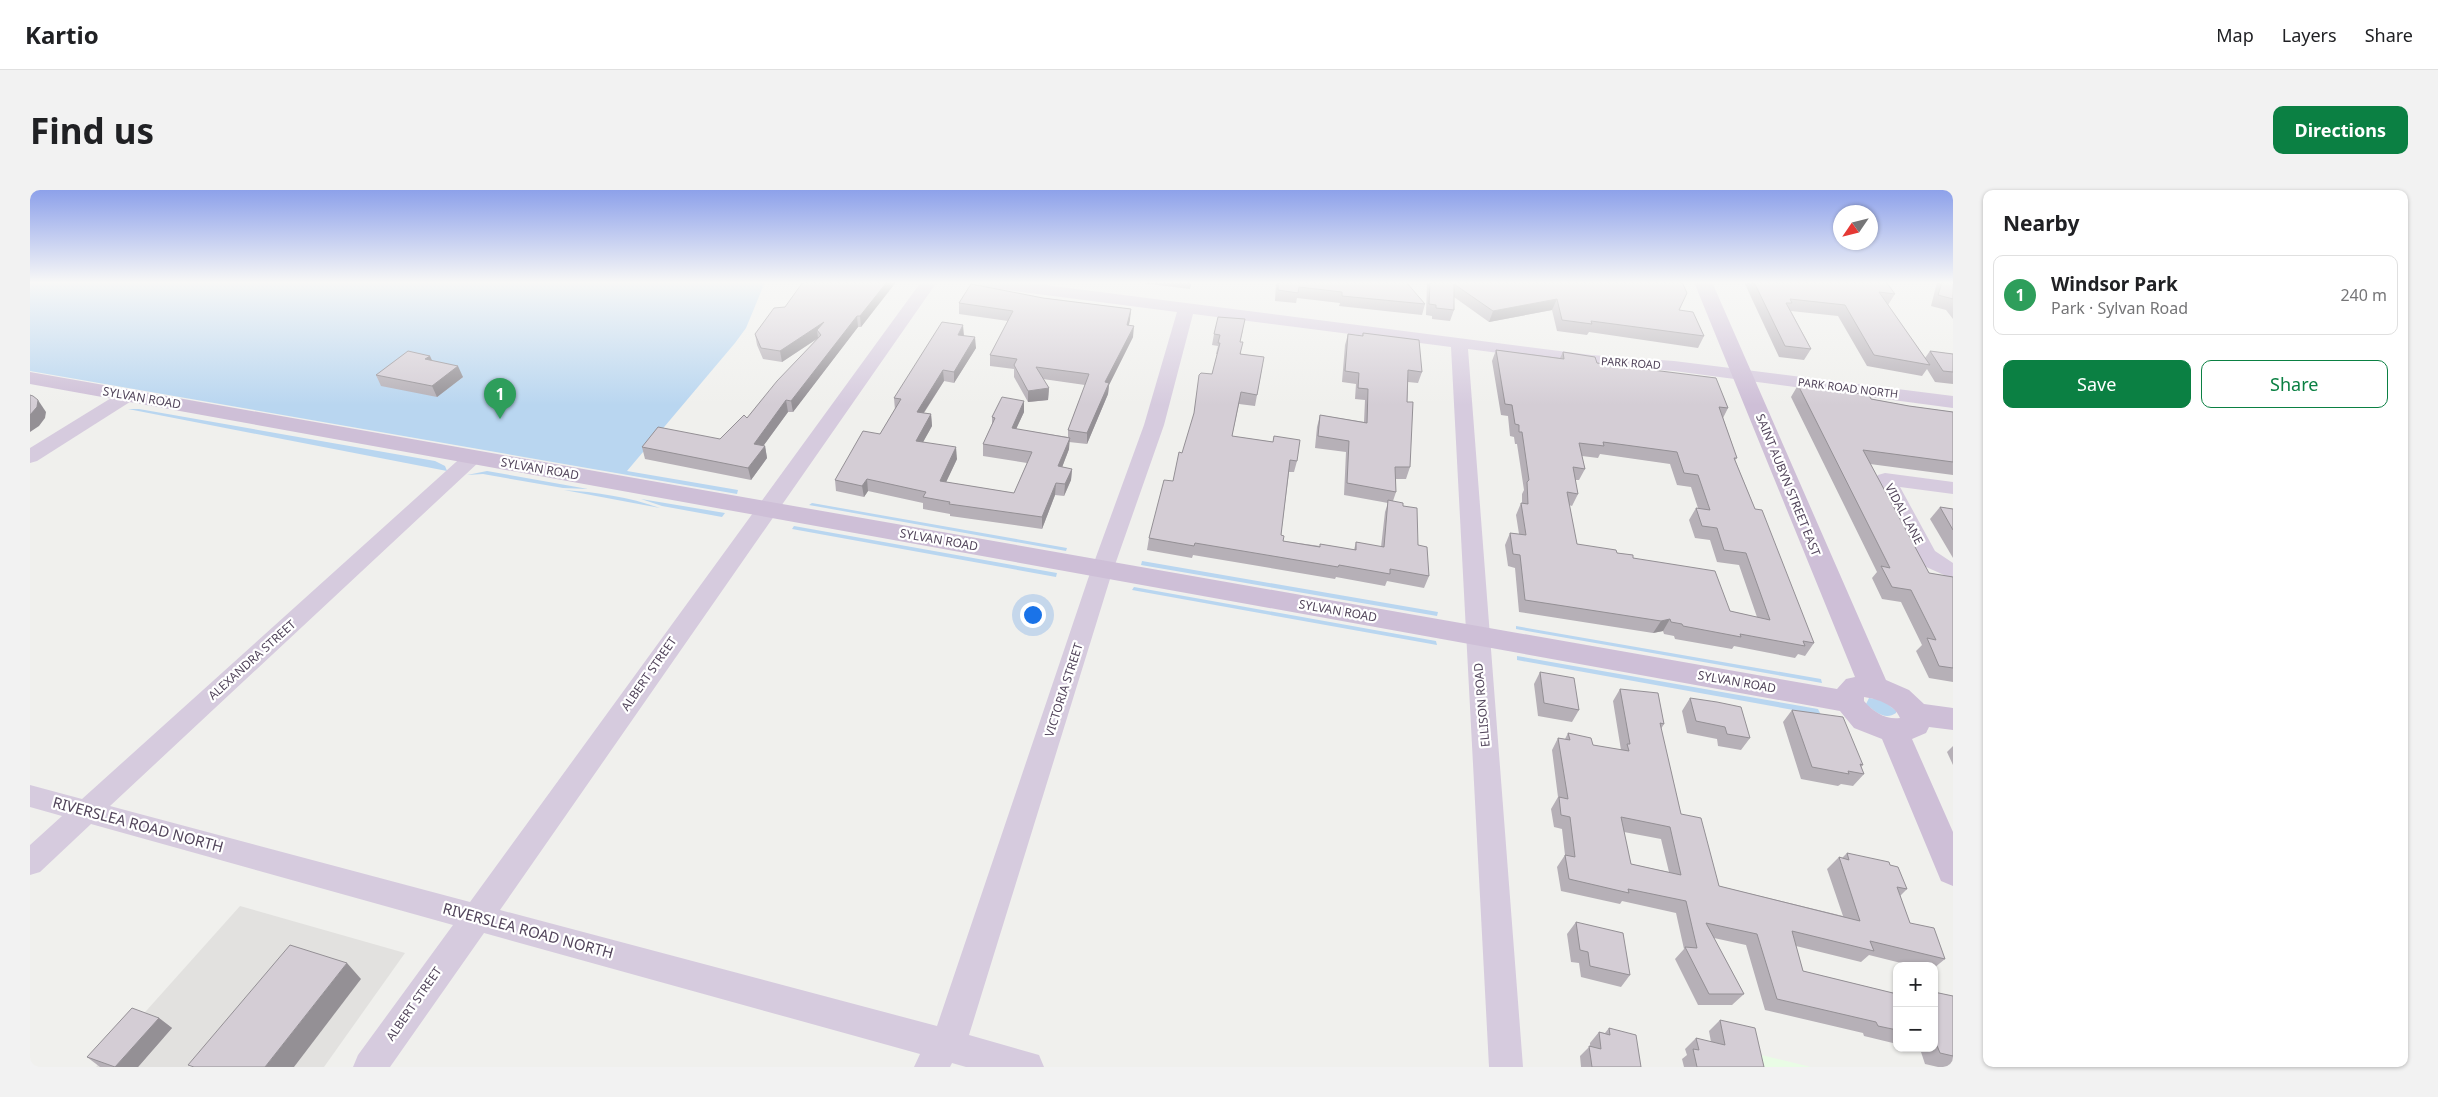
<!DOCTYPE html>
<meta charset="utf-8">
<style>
body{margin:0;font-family:"Noto Sans",sans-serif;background:#f2f2f2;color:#202124}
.controls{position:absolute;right:15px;bottom:15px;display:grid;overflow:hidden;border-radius:10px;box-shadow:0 1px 4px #0004}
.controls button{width:45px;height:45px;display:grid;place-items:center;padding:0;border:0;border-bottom:1px solid #e0e0e0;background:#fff;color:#202124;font:25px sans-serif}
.compass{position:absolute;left:1803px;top:15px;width:45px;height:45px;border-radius:50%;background:#fff;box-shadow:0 1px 4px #0004;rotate:235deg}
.you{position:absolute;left:1002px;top:424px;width:18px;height:18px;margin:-12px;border:4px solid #fff;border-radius:50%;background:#1a73e8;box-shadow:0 0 0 8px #1a73e833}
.badge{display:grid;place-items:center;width:32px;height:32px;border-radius:50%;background:#0b8043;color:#fff;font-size:16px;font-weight:700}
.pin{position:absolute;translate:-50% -41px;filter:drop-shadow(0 1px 2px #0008)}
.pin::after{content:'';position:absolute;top:26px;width:18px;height:15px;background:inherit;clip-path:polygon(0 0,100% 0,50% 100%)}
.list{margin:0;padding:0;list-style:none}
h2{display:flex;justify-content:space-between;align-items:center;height:65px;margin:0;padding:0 20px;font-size:21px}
h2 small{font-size:16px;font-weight:400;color:#757577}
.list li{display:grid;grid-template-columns:32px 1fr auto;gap:15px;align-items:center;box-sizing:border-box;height:80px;margin:0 10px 10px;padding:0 10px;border:1px solid #e0e0e0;border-radius:10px}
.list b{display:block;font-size:19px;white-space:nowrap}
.list p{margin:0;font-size:16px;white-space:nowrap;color:#757577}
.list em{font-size:16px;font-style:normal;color:#757577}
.actions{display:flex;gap:10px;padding:15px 20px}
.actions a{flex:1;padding:11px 0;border:1px solid #0b8043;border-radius:10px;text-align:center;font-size:18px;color:#0b8043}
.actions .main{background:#0b8043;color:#fff}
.map{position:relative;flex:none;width:1923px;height:877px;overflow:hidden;border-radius:10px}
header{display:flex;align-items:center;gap:30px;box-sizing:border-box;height:70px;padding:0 25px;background:#fff;border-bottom:1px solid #e0e0e0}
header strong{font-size:24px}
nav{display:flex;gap:28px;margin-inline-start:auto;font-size:18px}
.intro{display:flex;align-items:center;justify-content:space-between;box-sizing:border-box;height:120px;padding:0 30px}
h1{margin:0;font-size:35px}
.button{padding:12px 22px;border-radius:10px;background:#0b8043;color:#fff;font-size:18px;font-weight:700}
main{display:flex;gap:30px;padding:0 30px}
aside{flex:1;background:#fff;border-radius:10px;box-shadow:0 1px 4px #0004}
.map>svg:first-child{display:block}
</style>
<header>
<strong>Kartio</strong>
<nav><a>Map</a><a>Layers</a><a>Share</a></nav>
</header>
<div class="intro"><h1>Find us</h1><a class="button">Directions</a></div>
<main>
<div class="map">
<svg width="1923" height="877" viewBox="0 0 1923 877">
<rect width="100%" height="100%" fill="#f0f0ed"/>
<polygon fill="#e9fce5" points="1727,864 1781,877 1730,877"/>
<polygon fill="#e2e1df" points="210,716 375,763 294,877 66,877"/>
<g fill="#b9d6f0">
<polygon points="0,92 735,92 716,138 705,153 597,281 708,300 707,304 0,181"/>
<polygon points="98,219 109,219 405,271 415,276 417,281"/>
<polygon points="457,281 558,299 533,298 453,284 437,285"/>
<path d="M534 300C566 302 599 307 630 318Z"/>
<polygon points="611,309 695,323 692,327 632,316"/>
<polygon points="782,313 1037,358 1036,361 779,315"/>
<polygon points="764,336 1027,383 1026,387 762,339"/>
<polygon points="1112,371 1408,422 1407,426 1111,375"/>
<polygon points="1104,397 1406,451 1407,455 1102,400"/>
<polygon points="1486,436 1791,489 1792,493 1486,439"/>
<polygon points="1487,466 1788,519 1791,525 1487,470"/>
<path d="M1839 508 1853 510 1866 521V523C1855 531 1844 521 1836 514Z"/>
</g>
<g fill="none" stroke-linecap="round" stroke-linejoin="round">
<g fill="#d6cbde" fill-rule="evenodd">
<polygon points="891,92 907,92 470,720 907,836 1058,389 1114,235 1147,122 954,97 946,92 992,92 1561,165 1644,171 1923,206 1923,218 1644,181 1561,175 1438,159 1493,877 1459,877 1421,157 1163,124 1134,235 1080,389 939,845 1009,865 1014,877 936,877 922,873 920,877 884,877 890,864 454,743 360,877 323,877 328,865 423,735 61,634 10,682 0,685 0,655 32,626 0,617 0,595 52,609 436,263 450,263 453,267 450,271 80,616 440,712"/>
<polygon points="97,200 103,202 106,206 103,210 7,271 0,273 0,258 91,202"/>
<polygon points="1855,283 1923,292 1923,304 1870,297 1905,361 1923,373 1923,389 1894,376 1888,370 1845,289 1848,285"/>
</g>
<path fill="#cebfd7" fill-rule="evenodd" d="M1664 92H1682L1856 490 1879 500 1894 514 1923 518V540L1899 537 1896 543 1882 549 1923 642V696L1911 691 1852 549 1824 538 1810 521 0 194V182L1807 499 1816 489 1825 487ZM1834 507C1848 509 1865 515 1870 528 1856 530 1843 522 1834 511Z"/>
</g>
<g fill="#b6b0b7" fill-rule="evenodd">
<polygon points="866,92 831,137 828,137 763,222 758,222 733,256 735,256 737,268 721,290 615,269 612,257 690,249 717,228 787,149 752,172 733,169 727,155 725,144 755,117"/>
<polygon points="1110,92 1162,92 1160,99 1110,93"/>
<polygon points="1246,92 1376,92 1395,114 1392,125 1309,116 1310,113 1267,108 1266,113 1245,111"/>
<polygon points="1397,92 1652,92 1649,120 1674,146 1668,158 1559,142 1557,145 1527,141 1522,120 1459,132 1424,107 1424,120 1420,131 1402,129 1402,126 1396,125"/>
<polygon points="1714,92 1856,92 1865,104 1858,115 1895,168 1900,161 1923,164 1923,194 1905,192 1897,179 1892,186 1837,176 1808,126 1761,121 1781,159 1774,170 1749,167"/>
<polygon points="1907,92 1923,92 1923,129 1916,120 1901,116"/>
<polygon points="1013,108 1101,119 1099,135 1103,147 1079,195 1078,204 1057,254 1039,252 1039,259 1032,277 1042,279 1041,290 1034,306 1025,305 1012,339 920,326 920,324 893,319 893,313 838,301 834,307 806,301 805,290 850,244 865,220 864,208 933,146 946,158 924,193 914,191 894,223 901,224 902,236 893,252 927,269 916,292 984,303 997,273 953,266 953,254 962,234 962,227 994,211 994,222 986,239 1038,247 1038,240 1055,195 1013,189 1019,198 1018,210 998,212 984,187 984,179 960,176 960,165 978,131 929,124 929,113"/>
<polygon points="1213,140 1210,152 1211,164 1234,167 1225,216 1209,214 1202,246 1243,252 1244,246 1267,271 1264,282 1259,282 1251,345 1253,351 1290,356 1290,354 1324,360 1326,352 1351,357 1355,322 1358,313 1314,305 1316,262 1285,258 1287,237 1290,225 1334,232 1335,210 1325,209 1326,194 1312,192 1315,155 1318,144 1332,146 1333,143 1392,182 1388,193 1378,192 1377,212 1380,277 1376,289 1366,289 1366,302 1363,311 1373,316 1388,355 1399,386 1394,398 1357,391 1355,396 1306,387 1305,389 1163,365 1162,368 1117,360 1119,348 1143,291 1182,184 1187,164 1186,164 1188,156 1182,155 1184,144"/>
<path d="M1466 160 1530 168 1533 162 1567 173 1698 218 1693 228 1707 268 1705 270 1725 319 1784 453 1775 466 1768 464 1765 468 1704 456 1702 459 1645 449 1644 446 1634 444 1633 441 1623 443 1489 422 1485 378 1478 376 1475 355 1480 343 1489 344 1486 325 1491 313H1492V304L1494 300 1487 254H1485L1484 247 1480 246 1478 226 1471 225 1462 171ZM1570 264 1640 274 1647 295 1661 297 1668 318H1666L1659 330 1665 348 1680 350 1687 372 1709 375 1727 427 1700 421 1603 368 1587 363 1547 354 1539 315 1542 316 1548 304 1545 290H1549L1555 279 1552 266 1568 268Z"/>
<polygon points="400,166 402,171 433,187 407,207 351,196 346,185"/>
<polygon points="1768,195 1879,216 1923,222 1923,285 1840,274 1899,383 1923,387 1923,492 1899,488 1886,461 1892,455 1871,412 1852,409 1842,388 1847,382 1761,207"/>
<polygon points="1910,317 1923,319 1923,368 1900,329"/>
<polygon points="1510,482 1549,520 1542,532 1508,526 1504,494"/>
<path d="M1590 499 1634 534 1631 539 1651 624 1689 696 1813 726 1797 679 1809 667 1812 668 1817 663 1860 675 1877 699 1870 706 1880 733 1915 769 1904 778V776H1883L1839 765 1831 772 1766 756 1773 781 1867 804V854L1834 846 1833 843 1735 820 1716 755 1684 748 1714 804 1702 815H1668L1645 769 1654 759 1646 723 1592 711 1590 714 1531 701 1527 677 1535 665 1532 639 1524 637 1521 619 1528 607 1522 560 1528 548 1535 549 1538 543 1563 555 1591 560 1583 511ZM1594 642 1631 649 1639 682 1601 674Z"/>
<polygon points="1660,508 1720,548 1711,560 1688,556 1687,549 1657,543 1652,521"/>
<polygon points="1762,520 1833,575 1831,577 1834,584 1823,596 1811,594 1808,596 1771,589 1753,532"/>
<polygon points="1923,556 1923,575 1917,562"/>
<polygon points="1546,732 1600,785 1591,797 1551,787 1549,773 1541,772 1537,744"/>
<polygon points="1904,802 1923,806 1923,877 1908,877 1895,874 1890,859 1887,858 1904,858"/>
<polygon points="129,828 142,838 108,877 70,877 57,867"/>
<polygon points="1690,830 1734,877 1654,877 1652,869 1657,865 1655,859 1666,848 1681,852 1679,841"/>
<polygon points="1579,838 1611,877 1551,877 1550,866 1560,856 1560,853 1569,842 1575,843"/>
</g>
<g fill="#949095">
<polygon points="857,92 866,92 831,137 830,126"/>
<polygon points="1527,109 1522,120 1459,132 1463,121"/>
<polygon points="1101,119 1100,130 1096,146 1097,135"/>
<polygon points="827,126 828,137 763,222 761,211"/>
<polygon points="794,132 791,145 787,140 788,148 752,172 750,161"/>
<polygon points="933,135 934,146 928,145"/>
<polygon points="1104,136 1103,147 1079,195 1078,204 1057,254 1057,243 1075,192"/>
<polygon points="945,147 946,158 924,193 924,182"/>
<polygon points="400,166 405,177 395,169"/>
<polygon points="428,176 433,187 407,207 402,196"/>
<polygon points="913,180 914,191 887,233 887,222"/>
<polygon points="1019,198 1018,210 998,212 998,201"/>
<polygon points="8,210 16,222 15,228 9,236 0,242 0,225"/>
<polygon points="756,210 758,222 726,266 724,254"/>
<polygon points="994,211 994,222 981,250 982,238"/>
<polygon points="901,224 902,236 887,263 886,251"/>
<polygon points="1040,248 1039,259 1028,288 1028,276"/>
<polygon points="735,256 737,268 721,290 718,278"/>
<polygon points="926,257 927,269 911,303 910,291"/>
<polygon points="1042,279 1041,290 1034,306 1035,294"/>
<polygon points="837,289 838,301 834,307 832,296"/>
<polygon points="1026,293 1025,305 1012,339 1012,327"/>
<polygon points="1640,429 1633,441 1623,443 1631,431"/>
<polygon points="317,773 331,789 264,877 235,877"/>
<polygon points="129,828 142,838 108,877 85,877"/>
</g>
<g fill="#d4cdd5" stroke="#949095" fill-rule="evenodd">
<polygon points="773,92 857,92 830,126 827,126 761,211 756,210 724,254 735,256 718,278 612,257 628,237 690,249 714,225 717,228 747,191 791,145 787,140 794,132 750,161 731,158 725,144 744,118 755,117"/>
<polygon points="1248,92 1376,92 1395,114 1312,106 1312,102 1269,97 1268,103 1248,100"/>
<polygon points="1400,92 1652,92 1657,103 1649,120 1663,122 1674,146 1561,131 1562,134 1532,130 1527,109 1463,121 1424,94 1424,120 1406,118 1406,115 1399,114"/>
<polygon points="1724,92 1856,92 1865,104 1849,102 1900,175 1844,165 1815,115 1760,109 1762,113 1756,113 1781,159 1755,156"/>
<polygon points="1912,92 1923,92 1923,109 1908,105"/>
<polygon points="941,94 1013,108 1101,119 1097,135 1104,136 1075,192 1079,193 1057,243 1038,240 1059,184 1006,177 1019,198 998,201 984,175 987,169 960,165 983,121 929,113"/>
<polygon points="1188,127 1215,129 1210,152 1213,152 1210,164 1234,167 1227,205 1211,202 1202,246 1243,252 1244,246 1270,250 1267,271 1260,270 1251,345 1254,346 1253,351 1290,357 1290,354 1326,360 1326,352 1354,357 1358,310 1373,313 1373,316 1387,318 1388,355 1397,357 1399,386 1360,379 1360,384 1309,375 1308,377 1165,353 1164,356 1119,348 1134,290 1143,291 1149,262 1152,263 1164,223 1169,185 1171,183 1182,184 1190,153 1188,153 1190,145 1184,144"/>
<polygon points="912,132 933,135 928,145 945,147 924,182 913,180 887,222 901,224 886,251 926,257 910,291 984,303 1002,262 953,254 965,228 962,227 972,207 994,211 982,238 1040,248 1028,276 1042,279 1035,294 1026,293 1012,327 919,314 920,312 893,307 896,302 837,289 832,296 805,290 833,241 850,244 871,209 864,208"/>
<polygon points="1333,143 1389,150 1392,182 1378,180 1377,212 1383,212 1380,277 1365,277 1366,302 1317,293 1319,251 1288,246 1290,225 1337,233 1338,199 1328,198 1329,183 1315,181 1318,144 1333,146"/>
<path d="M1466 160 1534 169 1533 162 1565 167 1567 173 1686 188 1698 218 1689 217 1707 268H1704L1725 319 1732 320 1784 453 1773 451 1775 456 1710 444 1711 447 1653 436 1652 434 1641 432 1640 429 1631 431 1495 410 1490 365 1483 364 1480 343 1496 345 1491 313 1498 314 1497 292 1499 290 1492 242H1489V235L1485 234 1482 215 1475 214ZM1573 252 1647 262 1654 283 1668 285 1680 320 1666 318 1672 336 1687 338 1694 360 1716 363 1740 430 1700 421 1685 381 1603 368V365L1587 363 1586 360 1547 354 1537 302 1548 304 1543 277 1555 279 1549 253 1574 256Z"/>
<polygon points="378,161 400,166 395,169 428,176 402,196 346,185"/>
<polygon points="1900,161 1923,164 1923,182 1913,181"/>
<polygon points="1768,195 1839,205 1841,209 1879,216 1923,222 1923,272 1833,260 1899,383 1923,387 1923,478 1909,476 1897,448 1906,450 1881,400 1862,397 1851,376 1860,378"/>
<polygon points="0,205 3,206 8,210 7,217 0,225"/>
<polygon points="1910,317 1923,319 1923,340"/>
<polygon points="1510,482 1544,488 1549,520 1514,513"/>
<path d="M1590 499 1628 503 1634 534 1630 533 1651 624 1671 628 1689 696 1830 731 1809 667 1819 670 1817 663 1859 672 1860 675 1868 677 1877 699 1867 697 1880 733 1904 738 1915 769 1840 751 1844 761 1762 741 1773 781 1867 804V840L1848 836 1846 832 1747 809 1727 744 1676 733 1714 804H1679L1655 757 1667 758 1656 711 1598 699 1599 703 1539 689 1535 665 1545 667 1540 627 1531 625 1529 607 1538 609 1528 548 1540 550 1538 543 1561 548 1563 555 1599 561 1597 554H1600ZM1591 627 1640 637 1651 685 1601 674Z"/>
<polygon points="1660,508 1687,512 1711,517 1720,548 1697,544 1695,537 1666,531"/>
<polygon points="1762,520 1813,527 1833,575 1830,574 1834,584 1818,581 1819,584 1782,577"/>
<polygon points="1546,732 1593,743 1600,785 1560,776 1558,762 1550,760"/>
<polygon points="260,755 317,773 235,877 164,877 158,875"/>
<polygon points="1904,802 1923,806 1923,866 1910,863 1904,848"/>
<polygon points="102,818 129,828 85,877 57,867"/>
<polygon points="1690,830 1725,838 1734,877 1667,877 1663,859 1669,860 1666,848 1695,855"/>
<polygon points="1579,838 1606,845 1611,877 1562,877 1559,856 1571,859 1569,842 1580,845"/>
</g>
<linearGradient id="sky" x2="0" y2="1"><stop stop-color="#8da1ea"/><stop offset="0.43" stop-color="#f8f8f7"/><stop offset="1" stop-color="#f8f8f7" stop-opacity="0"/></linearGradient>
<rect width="1923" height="215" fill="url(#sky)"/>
<g text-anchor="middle" stroke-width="4.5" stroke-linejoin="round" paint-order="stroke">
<g font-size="11" fill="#52455b" stroke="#fff">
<text transform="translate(1601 173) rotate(4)" y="4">PARK ROAD</text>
<text transform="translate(1818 198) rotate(7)" y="4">PARK ROAD NORTH</text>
</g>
<g font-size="12" fill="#52455b" stroke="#fff">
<text transform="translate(112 208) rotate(10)" y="4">SYLVAN ROAD</text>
<text transform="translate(510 279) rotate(10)" y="4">SYLVAN ROAD</text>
<text transform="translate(1758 295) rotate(68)" y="4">SAINT AUBYN STREET EAST</text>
<text transform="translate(1874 324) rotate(62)" y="4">VIDAL LANE</text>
<text transform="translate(909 350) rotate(10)" y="4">SYLVAN ROAD</text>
<text transform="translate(1308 421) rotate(10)" y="4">SYLVAN ROAD</text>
<text transform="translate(222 470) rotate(-42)" y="4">ALEXANDRA STREET</text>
<text transform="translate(619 484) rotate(-55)" y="4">ALBERT STREET</text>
<text transform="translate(1707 492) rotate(10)" y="4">SYLVAN ROAD</text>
<text transform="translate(1034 500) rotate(-72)" y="4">VICTORIA STREET</text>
<text transform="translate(1452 515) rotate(-95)" y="4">ELLISON ROAD</text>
<text transform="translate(384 814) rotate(-55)" y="4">ALBERT STREET</text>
</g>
<g font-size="15" fill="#52455b" stroke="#fff">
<text transform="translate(108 635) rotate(15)" y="5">RIVERSLEA ROAD NORTH</text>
<text transform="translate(498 741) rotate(15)" y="5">RIVERSLEA ROAD NORTH</text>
</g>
</g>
</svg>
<div class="controls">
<button>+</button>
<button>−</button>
</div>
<svg class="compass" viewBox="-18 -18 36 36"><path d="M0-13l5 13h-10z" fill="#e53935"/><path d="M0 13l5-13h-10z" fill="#757577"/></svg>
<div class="you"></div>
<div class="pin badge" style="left:470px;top:229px;background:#2e9e5b">1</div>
</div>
<aside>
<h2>Nearby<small></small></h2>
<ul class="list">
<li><span class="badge" style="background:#2e9e5b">1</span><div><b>Windsor Park</b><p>Park · Sylvan Road</p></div><em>240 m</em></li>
</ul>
<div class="actions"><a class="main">Save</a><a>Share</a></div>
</aside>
</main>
